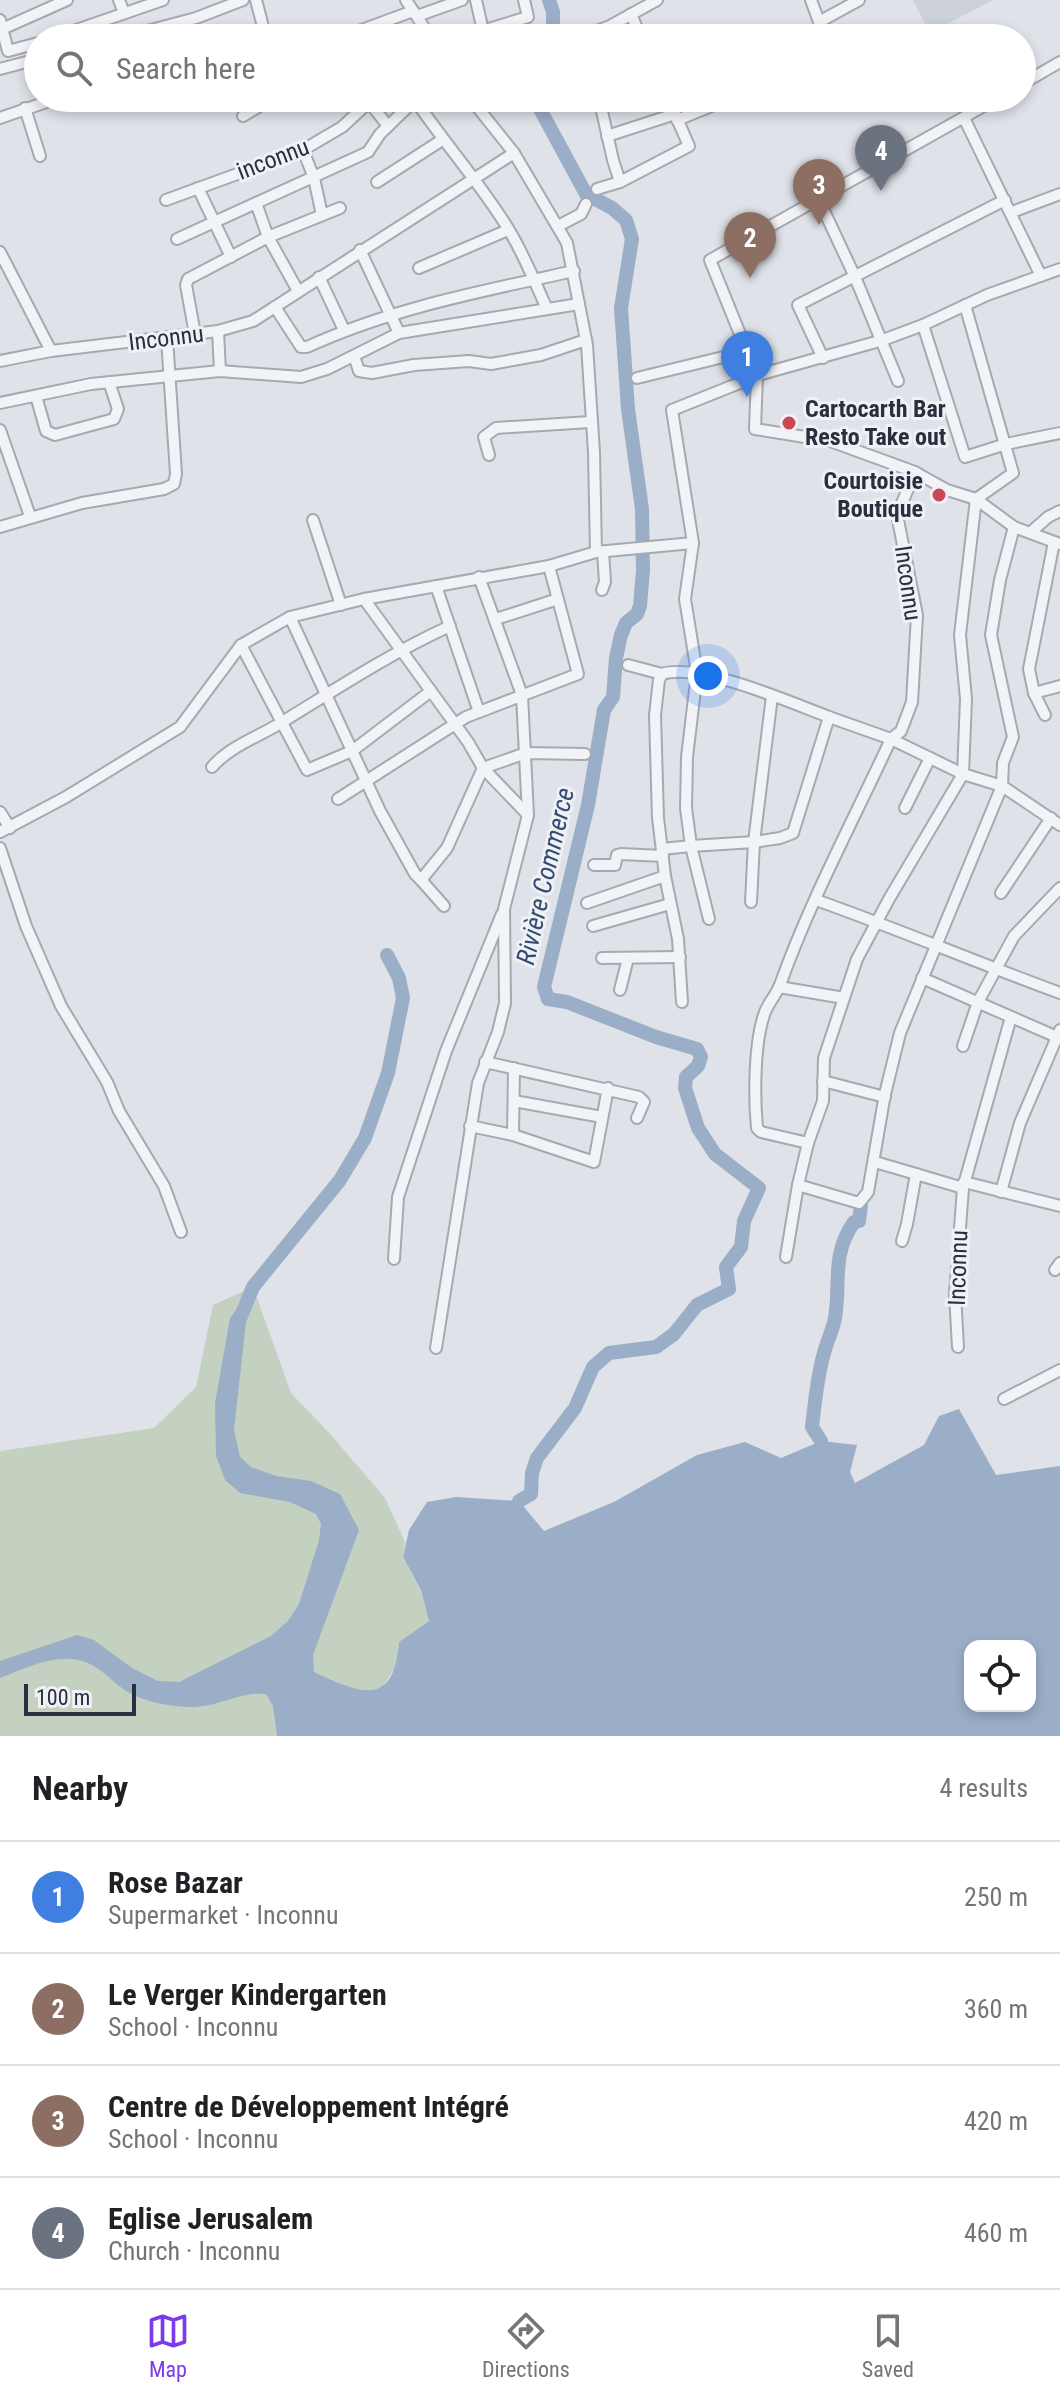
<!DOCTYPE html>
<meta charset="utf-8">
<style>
body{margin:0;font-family:"Roboto Condensed",sans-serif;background:#f2f2f2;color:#202124}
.controls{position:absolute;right:24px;bottom:24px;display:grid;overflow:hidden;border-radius:16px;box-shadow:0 4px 12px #0003}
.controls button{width:72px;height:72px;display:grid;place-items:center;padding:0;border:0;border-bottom:2px solid #e0e0e0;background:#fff;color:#202124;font:40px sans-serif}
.scale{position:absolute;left:24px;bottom:20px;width:112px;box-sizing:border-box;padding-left:8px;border:4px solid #292f3e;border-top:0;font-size:22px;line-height:28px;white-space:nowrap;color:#292f3e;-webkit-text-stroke:6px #eff1f5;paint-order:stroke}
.you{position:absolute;left:708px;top:676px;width:28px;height:28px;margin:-20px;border:6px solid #fff;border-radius:50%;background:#1a73e8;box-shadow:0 0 0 12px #1a73e833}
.badge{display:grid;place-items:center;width:52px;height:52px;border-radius:50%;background:#7c3aed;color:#fff;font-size:26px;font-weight:700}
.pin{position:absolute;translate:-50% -66px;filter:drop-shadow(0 2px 4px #0008)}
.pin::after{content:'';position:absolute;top:42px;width:28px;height:24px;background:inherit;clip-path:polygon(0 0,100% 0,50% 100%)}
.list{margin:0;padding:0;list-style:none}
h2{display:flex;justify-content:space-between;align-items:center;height:104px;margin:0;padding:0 32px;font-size:34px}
h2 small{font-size:26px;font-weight:400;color:#757577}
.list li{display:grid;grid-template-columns:52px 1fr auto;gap:24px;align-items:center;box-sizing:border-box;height:112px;padding:0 32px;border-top:2px solid #e0e0e0}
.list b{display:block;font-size:30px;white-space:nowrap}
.list p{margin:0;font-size:26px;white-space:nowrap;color:#757577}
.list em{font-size:26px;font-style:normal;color:#757577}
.icon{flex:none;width:44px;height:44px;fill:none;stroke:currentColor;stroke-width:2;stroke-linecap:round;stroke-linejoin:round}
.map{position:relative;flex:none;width:1060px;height:1736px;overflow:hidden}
.search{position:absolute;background:#fff;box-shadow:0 4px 12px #0003;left:24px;right:24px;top:24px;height:88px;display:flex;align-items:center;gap:20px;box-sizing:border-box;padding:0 28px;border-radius:44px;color:#757577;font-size:30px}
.sheet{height:552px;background:#fff}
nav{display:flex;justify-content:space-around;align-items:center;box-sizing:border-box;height:112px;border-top:2px solid #e0e0e0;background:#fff;font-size:22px;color:#757577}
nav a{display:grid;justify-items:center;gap:4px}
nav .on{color:#7c3aed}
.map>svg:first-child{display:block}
</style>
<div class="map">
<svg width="1060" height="1736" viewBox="0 0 1060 1736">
<rect width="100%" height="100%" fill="#dfe2e8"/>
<polygon fill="#cdd1da" points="913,0 993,0 930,33"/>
<polygon fill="#c4d1c1" points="253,1287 291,1393 332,1436 385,1498 405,1542 403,1558 421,1590 429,1621 399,1642 397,1665 381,1689 370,1736 0,1736 0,1451 154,1428 196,1387 213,1305"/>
<path fill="#9baec7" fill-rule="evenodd" d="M242 1302 246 1307V1322L234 1430 240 1457 251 1467 276 1476 311 1481 340 1494 359 1530 313 1655 314 1672C360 1694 394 1708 399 1642L429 1621 421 1590 403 1557 409 1530 427 1502 456 1497 519 1501 544 1531 614 1502 697 1455 745 1442 781 1458 821 1441 857 1445 850 1472 855 1483 924 1445 939 1416 959 1409 996 1475 1060 1466V1736H277L273 1706 266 1694C239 1691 215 1709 188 1707 169 1706 145 1702 128 1692 108 1680 98 1661 71 1659 47 1657 22 1670 0 1678V1661L77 1635 94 1640 132 1668 158 1681 179 1682 271 1636 288 1621 299 1604 319 1540 321 1524 316 1514 290 1502 240 1493 225 1480 216 1456 215 1403 230 1318ZM970 1646H1030V1706H970Z"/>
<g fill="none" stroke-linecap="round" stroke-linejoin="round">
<g stroke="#9baec7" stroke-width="14">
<polyline points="549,0 553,12 553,38"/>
<polyline points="239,1321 253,1287 340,1180 365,1138 388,1073 403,998 399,978 387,955"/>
<path d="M821 1441 812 1427C815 1402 817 1377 824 1353 827 1341 833 1330 835 1318 841 1282 831 1255 854 1222L859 1221 861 1206"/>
<polyline points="519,1501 531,1494 532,1473 537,1458 575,1408 593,1367 609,1353 656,1347 674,1334 697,1305 729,1289 726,1267 741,1247 744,1221 759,1188 715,1154 698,1128 685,1088 686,1077 698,1066 701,1057 697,1049 656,1037 567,1002 548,999 544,987 588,805 604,710 613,697 616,658 621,635 626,623 637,614 640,606 643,570 642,509 628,409 621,308 632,239 626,220 612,208 586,194 534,98"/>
</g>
<defs>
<g id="minor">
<polyline points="119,0 124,13"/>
<polyline points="256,0 266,38"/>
<polyline points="406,0 431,38"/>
<polyline points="476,0 483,31"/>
<polyline points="811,0 825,38"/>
<polyline points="631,14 641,38"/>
<polyline points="417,16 462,0"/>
<polyline points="0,20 8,51 38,43"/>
<polyline points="819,22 859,0"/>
<polyline points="2,29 67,0"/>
<polyline points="53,38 163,0"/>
<polyline points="121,38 196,18 243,0"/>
<polyline points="340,38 413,11"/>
<polyline points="459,38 528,17 524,0"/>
<polyline points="577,38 610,26 657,0"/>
<polyline points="0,69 38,59"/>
<polyline points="1022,84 1060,62"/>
<polyline points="366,98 388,126"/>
<path d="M414 98C444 143 481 184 509 230 524 255 535 282 547 309"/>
<polyline points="599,98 613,160 620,182"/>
<polyline points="25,108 40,156"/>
<polyline points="243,116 273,98"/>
<polyline points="0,118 58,98"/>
<polyline points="964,118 1041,276"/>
<polyline points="677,120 731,98"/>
<polyline points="607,136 675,114"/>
<polyline points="303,150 314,178 322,215"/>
<polyline points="377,182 442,140"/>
<polyline points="198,188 231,257"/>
<polyline points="597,189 620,182 689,146 668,98"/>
<polyline points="818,198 855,277 898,381"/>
<polyline points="166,200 303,150 342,127 369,102"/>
<polyline points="256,203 268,237 298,291"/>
<polyline points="1012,212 1060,194"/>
<polyline points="558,226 581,214 586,204"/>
<polyline points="177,239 368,152 380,134 415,100"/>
<polyline points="360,250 399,333"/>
<polyline points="0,252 51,351"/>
<polyline points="419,268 508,230"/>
<polyline points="319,277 344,330"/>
<path d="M275 307 301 347H307C392 308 483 291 574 271"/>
<polyline points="923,325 965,457 1006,444 1060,433"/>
<polyline points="218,331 220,371"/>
<polyline points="195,334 186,285 188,279 268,237 340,208"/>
<polyline points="354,356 359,371 372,373 414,365 469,361 491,364 541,355 586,340"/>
<polyline points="823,358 798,305 1005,200"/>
<polyline points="0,361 51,351 218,331 253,321 514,153"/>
<polyline points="758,375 883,340 923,325 987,295 1060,269"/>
<polyline points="757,376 710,260 998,98"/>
<polyline points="637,378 748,351"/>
<polyline points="36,396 46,431 55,435 114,419 118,409 109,382"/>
<polyline points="0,403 91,384 220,371 301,377 327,369 399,333 579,304"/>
<polyline points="0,430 30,516"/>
<polyline points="489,455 484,437 496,428 590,422"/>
<polyline points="313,520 341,605"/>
<polyline points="0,527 82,503 164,489 174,484 176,474 167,338"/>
<polyline points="1031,532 1048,517 1060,511"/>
<polyline points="596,552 693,543"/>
<polyline points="436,586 479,712"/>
<polyline points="602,590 605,582 603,552"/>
<polyline points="364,599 468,742 483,768 528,815"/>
<polyline points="290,617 380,811 415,874 421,880 447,848 483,768 526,753 585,754"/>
<polyline points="496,619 558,599"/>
<polyline points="241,645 307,770 352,751 431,691"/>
<polyline points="628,665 662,674"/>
<polyline points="1034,693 1060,686"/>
<polyline points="772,696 754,842 780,838 793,833 829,717 891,739 963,774 1002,786 1060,825"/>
<polyline points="1045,715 1034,693 1029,669 1054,542"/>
<path d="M212 767C231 745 261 736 284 721 339 687 391 653 450 626"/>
<polyline points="338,799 466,717 578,674 549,566"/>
<polyline points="905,808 930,758"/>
<polyline points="0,812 10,828"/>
<polyline points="0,832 66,797 180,727 241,645 290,617 364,599 549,566 596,552 594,452 587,345 567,243 514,153 470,98"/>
<polyline points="0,848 26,926 61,1006 107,1082 119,1111 164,1186 181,1232"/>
<polyline points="662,849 691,846 709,919"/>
<polyline points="594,865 615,865 617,855 621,854 663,856"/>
<polyline points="421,880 444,906"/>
<polyline points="1001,893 1051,818"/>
<path d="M816 900C898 929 978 963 1060 993"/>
<polyline points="751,902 754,842 691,846 686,808 687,757 697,673 685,599 693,543 672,410 757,376 755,429 830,441 915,472 947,490 976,499 1014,527 1060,544"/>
<polyline points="587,903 665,876"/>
<polyline points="593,926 670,904"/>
<polyline points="602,958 680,957"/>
<polyline points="922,978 1057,1037"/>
<polyline points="779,987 844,998"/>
<polyline points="620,990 628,958"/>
<path d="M682 1002 678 939 665 876 658 818 655 715 659 680 662 674C698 662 792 703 829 717"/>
<polyline points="963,1046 978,1002 1014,936 1060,888"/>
<polyline points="485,1062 639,1097 644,1102 637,1118"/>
<polyline points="823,1081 885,1097"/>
<polyline points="514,1101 602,1117"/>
<polyline points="470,1126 513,1135 594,1162 608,1088"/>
<polyline points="513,1135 514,1068"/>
<path d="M808 1143 761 1132 757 1128C754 1096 754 1041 765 1012 769 1002 776 995 780 985 810 901 853 821 891 739L901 731 912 702 917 615 897 515 915 472"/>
<polyline points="875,1162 916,1174 907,1224 902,1241"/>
<polyline points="916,1174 963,1188"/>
<polyline points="964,1182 1060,1206"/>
<polyline points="798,1185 859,1203 868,1192 885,1094 900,1033 1002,786 1003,763 1013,737 991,635 1000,580 1014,527"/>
<polyline points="1001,1192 1020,1123 1060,1030"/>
<polyline points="786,1257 798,1185 808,1143 823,1101 824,1058 857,959 889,899 963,774 966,699 960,635 976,499 1013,473 965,305"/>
<polyline points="394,1259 398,1197 446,1051 502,914"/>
<polyline points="1055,1270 1060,1263"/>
<polyline points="958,1347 955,1294 963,1188 1011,1017"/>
<polyline points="436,1348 478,1083 498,1032 505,1003 504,909 528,815 522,695 479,577"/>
<polyline points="1004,1399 1060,1370"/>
</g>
</defs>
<use href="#minor" stroke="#a5a9b2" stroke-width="14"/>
<use href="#minor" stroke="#f2f3f6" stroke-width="10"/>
</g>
<g fill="#c94854" stroke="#eff1f5" stroke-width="3">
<circle cx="789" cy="423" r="8"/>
<circle cx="939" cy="495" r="8"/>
</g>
<g text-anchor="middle" stroke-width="6" stroke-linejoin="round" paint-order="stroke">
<g font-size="24" fill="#292f3e" stroke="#eff1f5">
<text transform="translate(273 159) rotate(-21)" y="8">inconnu</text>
<text transform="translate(166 338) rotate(-7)" y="8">Inconnu</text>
<text transform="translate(908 583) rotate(82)" y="8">Inconnu</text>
<text transform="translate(958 1268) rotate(-88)" y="8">Inconnu</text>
</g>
<g font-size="24" font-weight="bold" fill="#292f3e" stroke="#eff1f5" text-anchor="start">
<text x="805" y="417">Cartocarth Bar<tspan x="805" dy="28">Resto Take out</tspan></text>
<text x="923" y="489" text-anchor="end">Courtoisie<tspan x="923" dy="28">Boutique</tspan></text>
</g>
<g font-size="26" font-style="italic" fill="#344c71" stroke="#eff1f5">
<text transform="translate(545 876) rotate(-77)" y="9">Rivière Commerce</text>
</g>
</g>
</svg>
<div class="controls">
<button><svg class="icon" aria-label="locate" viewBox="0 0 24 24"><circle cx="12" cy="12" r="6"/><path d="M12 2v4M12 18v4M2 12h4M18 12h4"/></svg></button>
</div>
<div class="scale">100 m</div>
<div class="you"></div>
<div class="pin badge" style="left:747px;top:397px;background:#3f7fe0">1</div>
<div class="pin badge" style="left:750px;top:278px;background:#8d6e63">2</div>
<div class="pin badge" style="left:819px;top:225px;background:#8d6e63">3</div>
<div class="pin badge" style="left:881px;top:191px;background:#6b7280">4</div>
<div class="search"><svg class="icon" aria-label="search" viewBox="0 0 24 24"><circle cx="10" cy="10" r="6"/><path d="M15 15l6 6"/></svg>Search here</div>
</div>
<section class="sheet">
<h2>Nearby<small>4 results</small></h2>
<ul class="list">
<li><span class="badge" style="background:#3f7fe0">1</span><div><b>Rose Bazar</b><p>Supermarket · Inconnu</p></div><em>250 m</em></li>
<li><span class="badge" style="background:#8d6e63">2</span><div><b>Le Verger Kindergarten</b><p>School · Inconnu</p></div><em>360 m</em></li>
<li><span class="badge" style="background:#8d6e63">3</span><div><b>Centre de Développement Intégré</b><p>School · Inconnu</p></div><em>420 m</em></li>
<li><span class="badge" style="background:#6b7280">4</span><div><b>Eglise Jerusalem</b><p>Church · Inconnu</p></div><em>460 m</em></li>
</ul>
</section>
<nav>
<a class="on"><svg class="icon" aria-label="map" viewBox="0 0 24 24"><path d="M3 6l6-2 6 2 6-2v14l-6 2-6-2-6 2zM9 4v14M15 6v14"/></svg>Map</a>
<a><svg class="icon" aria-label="directions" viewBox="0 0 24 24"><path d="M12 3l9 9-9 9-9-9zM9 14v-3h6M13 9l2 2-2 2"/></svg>Directions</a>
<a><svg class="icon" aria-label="saved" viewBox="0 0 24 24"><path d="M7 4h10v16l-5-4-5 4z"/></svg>Saved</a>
</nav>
